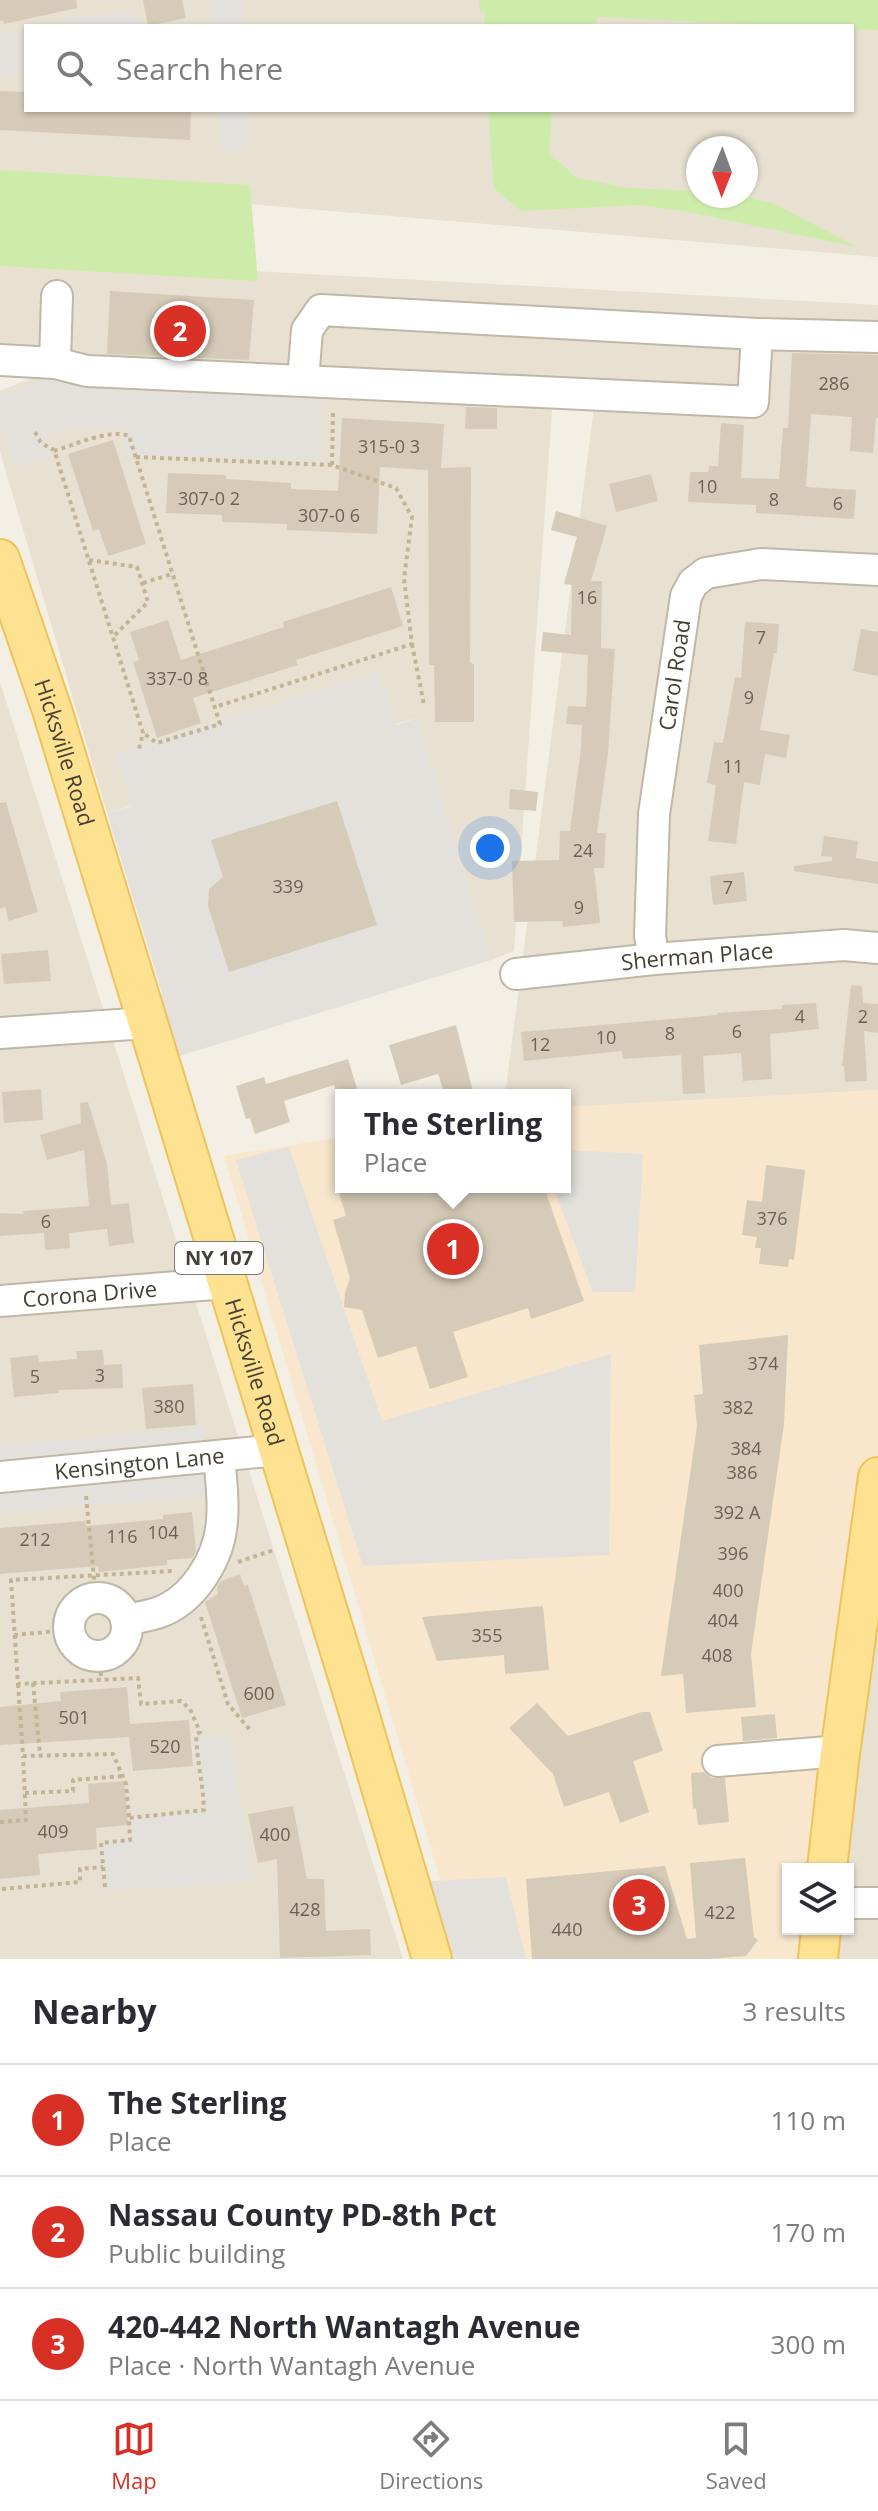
<!DOCTYPE html>
<meta charset="utf-8">
<style>
body{margin:0;font-family:"Open Sans",sans-serif;background:#f2f2f3;color:#2b2b33}
.controls{position:absolute;right:24px;bottom:24px;display:grid;overflow:hidden;border-radius:0px;box-shadow:0 2px 6px #0004}
.controls button{width:72px;height:72px;display:grid;place-items:center;padding:0;border:0;border-bottom:2px solid #e1e1e2;background:#fff;color:#2b2b33;font:40px sans-serif}
.compass{position:absolute;left:686px;top:136px;width:72px;height:72px;border-radius:50%;background:#fff;box-shadow:0 2px 6px #0004;rotate:181deg}
.you{position:absolute;left:490px;top:848px;width:28px;height:28px;margin:-20px;border:6px solid #fff;border-radius:50%;background:#1a73e8;box-shadow:0 0 0 12px #1a73e833}
.badge{display:grid;place-items:center;width:52px;height:52px;border-radius:50%;background:#d93025;color:#fff;font-size:26px;font-weight:700}
.pin{position:absolute;translate:-50% -50%;border:4px solid #fff;box-shadow:0 2px 8px #0006}
.popup{position:absolute;left:335px;top:1089px;width:236px;height:104px;box-sizing:border-box;display:grid;place-content:center;border-radius:0px;background:#fff;filter:drop-shadow(0 2px 6px #0005);font-size:26px;white-space:nowrap;color:#7c7c81}
.popup b{font-size:30px;color:#2b2b33}
.popup::after{content:'';position:absolute;left:50%;top:100%;margin-left:-16px;border:16px solid transparent;border-top-color:#fff}
.list{margin:0;padding:0;list-style:none}
h2{display:flex;justify-content:space-between;align-items:center;height:104px;margin:0;padding:0 32px;font-size:34px}
h2 small{font-size:26px;font-weight:400;color:#7c7c81}
.list li{display:grid;grid-template-columns:52px 1fr auto;gap:24px;align-items:center;box-sizing:border-box;height:112px;padding:0 32px;border-top:2px solid #e1e1e2}
.list b{display:block;font-size:30px;white-space:nowrap}
.list p{margin:0;font-size:26px;white-space:nowrap;color:#7c7c81}
.list em{font-size:26px;font-style:normal;color:#7c7c81}
.icon{flex:none;width:44px;height:44px;fill:none;stroke:currentColor;stroke-width:2;stroke-linecap:round;stroke-linejoin:round}
.map{position:relative;flex:none;width:878px;height:1959px;overflow:hidden}
.search{position:absolute;background:#fff;box-shadow:0 2px 6px #0004;left:24px;right:24px;top:24px;height:88px;display:flex;align-items:center;gap:20px;box-sizing:border-box;padding:0 28px;border-radius:0px;color:#7c7c81;font-size:30px}
.sheet{height:440px;background:#fff}
nav{display:flex;justify-content:space-around;align-items:center;box-sizing:border-box;height:112px;border-top:2px solid #e1e1e2;background:#fff;font-size:22px;color:#7c7c81}
nav a{display:grid;justify-items:center;gap:4px}
nav .on{color:#d93025}
.map>svg:first-child{display:block}
</style>
<div class="map">
<svg width="878" height="1959" viewBox="0 0 878 1959">
<rect width="100%" height="100%" fill="#f4efe4"/>
<g fill="#e8e1d1" fill-rule="evenodd">
<path d="M0 0H878V257L0 183ZM26 26H852V110H26ZM698 148H746V196H698Z"/>
<polygon points="0,257 878,305 878,1090 565,1107 565,1095 505,1095 597,384 0,354"/>
<polygon points="47,372 553,396 514,951 491,960 416,718 107,813 0,452 0,391"/>
<polygon points="0,682 403,1959 0,1959"/>
<polygon points="878,1539 878,1959 825,1959 828,1929 848,1929 848,1869 834,1869"/>
</g>
<polygon fill="#f8e6cd" points="878,1090 878,1539 834,1869 788,1869 788,1929 828,1929 825,1959 464,1959 224,1156 341,1137 341,1187 565,1187 565,1107"/>
<g fill="#cdeca9">
<polygon points="479,0 878,0 878,30 852,29 852,26 793,26 597,17 596,26 484,26 485,12 480,11"/>
<polygon points="488,110 552,110 549,153 577,178 628,188 698,191 698,196 743,196 773,203 857,247 683,211 639,205 521,211 494,188"/>
<polygon points="0,170 250,185 258,281 0,266"/>
</g>
<g fill="#e4e1dd">
<polygon points="210,0 241,0 243,26 212,26"/>
<polygon points="135,11 142,26 61,26 61,18"/>
<polygon points="26,30 26,74 0,76 0,33"/>
<polygon points="218,110 248,110 251,149 220,152"/>
<polygon points="49,377 321,394 318,461 125,454 125,428 75,426 43,436 51,458 16,468 0,422 0,396"/>
<polygon points="379,672 396,725 417,718 491,960 173,1058 156,1003 162,993 107,813 132,806 115,753"/>
<polygon points="289,1147 382,1421 611,1354 609,1555 363,1566 236,1160"/>
<polygon points="565,1150 643,1154 635,1292 593,1292 553,1187 565,1187"/>
<polygon points="202,1428 208,1496 0,1513 0,1445"/>
<polygon points="231,1736 253,1881 104,1891 100,1844 135,1839 131,1817 206,1812 193,1738"/>
<polygon points="506,1877 526,1959 442,1959 417,1882"/>
</g>
<g fill="#d6cbb8">
<polygon points="0,0 76,0 77,8 4,24 3,20 0,21"/>
<polygon points="143,0 182,0 186,18 148,26"/>
<polygon points="0,91 26,92 26,110 191,110 190,140 0,130"/>
<polygon points="110,291 254,300 249,360 107,354"/>
<polygon points="792,353 878,355 878,418 876,418 873,453 850,451 852,417 811,414 806,487 856,490 854,519 756,513 756,505 688,502 690,472 708,472 709,466 718,466 721,423 744,425 741,478 779,479 783,428 788,428"/>
<polygon points="466,407 497,408 497,429 465,429"/>
<polygon points="342,418 444,424 441,468 471,467 470,663 474,664 474,722 435,722 434,665 429,665 428,470 380,467 377,534 287,530 287,524 222,522 222,515 166,513 168,473 226,475 226,479 291,483 291,489 338,491"/>
<polygon points="113,440 146,544 108,556 99,529 93,531 68,454"/>
<polygon points="651,474 658,501 616,512 609,484"/>
<polygon points="556,511 607,526 591,581 602,581 601,648 615,649 608,753 597,833 606,833 604,868 594,868 600,923 563,927 562,921 514,922 512,861 559,860 560,831 570,831 581,748 582,725 566,724 568,706 586,707 588,655 541,651 543,632 571,635 572,585 564,584 577,537 551,530"/>
<polygon points="391,587 403,626 296,660 298,665 193,698 201,723 157,738 133,662 139,660 130,632 168,620 181,660 284,627 283,622"/>
<polygon points="745,622 779,624 777,653 774,653 760,730 790,735 786,758 765,754 760,785 744,782 736,844 708,841 716,785 707,783 714,742 723,743 735,677 741,678"/>
<polygon points="861,629 878,632 878,676 853,671"/>
<polygon points="510,789 538,792 536,811 509,809"/>
<polygon points="337,801 377,925 229,972 208,906 209,889 223,877 211,840"/>
<polygon points="6,802 38,912 9,921 5,907 0,909 0,803"/>
<polygon points="824,836 858,841 856,858 878,862 878,884 794,871 794,866 832,861 832,857 821,856"/>
<polygon points="744,872 747,901 713,905 710,876"/>
<polygon points="48,950 51,981 4,984 1,954"/>
<polygon points="851,985 862,986 863,1003 878,1004 878,1033 864,1031 867,1081 845,1082 844,1066 842,1066"/>
<polygon points="816,1003 819,1029 770,1034 772,1079 743,1081 741,1053 703,1056 705,1093 683,1094 681,1055 623,1059 622,1051 524,1061 521,1032 717,1015 717,1013 782,1009 782,1005"/>
<polygon points="456,1025 474,1095 445,1095 438,1074 401,1085 389,1045"/>
<polygon points="348,1059 359,1095 337,1095 334,1085 284,1101 290,1122 255,1134 250,1118 246,1119 236,1086 264,1077 266,1084"/>
<polygon points="41,1089 43,1120 4,1123 2,1092"/>
<polygon points="88,1102 107,1164 111,1205 129,1203 134,1243 109,1246 107,1229 69,1233 70,1248 45,1250 44,1233 0,1236 0,1213 24,1214 23,1211 89,1206 84,1150 47,1160 40,1135 81,1123 80,1103"/>
<polygon points="766,1165 805,1170 794,1260 789,1259 788,1267 759,1264 761,1248 755,1248 757,1237 742,1235 747,1200 762,1202"/>
<polygon points="349,1187 544,1187 584,1301 531,1319 528,1308 453,1332 468,1377 430,1389 416,1346 378,1358 362,1310 344,1307 345,1293 350,1278 333,1220 346,1216 338,1190"/>
<polygon points="788,1335 784,1424 751,1654 756,1707 686,1713 683,1674 661,1676 697,1426 694,1395 703,1394 699,1345"/>
<polygon points="103,1350 104,1365 122,1364 123,1388 59,1390 59,1393 14,1397 10,1358 38,1355 39,1362 77,1359 76,1351"/>
<polygon points="193,1384 196,1425 146,1429 142,1388"/>
<polygon points="192,1512 196,1551 192,1558 167,1560 167,1565 99,1572 98,1566 0,1574 0,1528 85,1521 86,1526 163,1519 163,1515"/>
<polygon points="240,1574 244,1586 248,1585 286,1705 242,1718 205,1602 218,1594 217,1587 221,1581"/>
<polygon points="543,1606 549,1670 505,1674 504,1655 437,1661 422,1617"/>
<polygon points="127,1687 130,1724 189,1720 193,1766 133,1771 129,1737 0,1745 0,1707 61,1701 60,1692"/>
<polygon points="537,1703 568,1736 642,1712 650,1712 663,1751 633,1761 649,1812 620,1823 609,1792 564,1807 553,1774 509,1728"/>
<polygon points="775,1714 777,1738 743,1741 741,1717"/>
<polygon points="704,1772 711,1778 725,1778 729,1822 698,1825 696,1808 693,1809 691,1773"/>
<polygon points="124,1781 128,1825 96,1828 97,1849 38,1854 40,1875 0,1879 0,1810 89,1803 88,1784"/>
<polygon points="293,1806 307,1879 324,1879 326,1931 370,1929 371,1955 280,1958 277,1859 258,1863 248,1814"/>
<polygon points="745,1858 754,1937 758,1940 746,1956 709,1959 532,1959 526,1879 665,1866 687,1939 696,1938 690,1863"/>
</g>
<g fill="none" stroke-linecap="round" stroke-linejoin="round">
<defs>
<g id="minor">
<polyline points="757,334 878,337"/>
<polyline points="0,360 55,363 57,296"/>
<polyline points="55,363 87,371 111,372 753,402 757,334 321,310 307,330 303,381"/>
<path id="s1" d="M654 959 650 936 654 814 686 596 693 583 706 573 761 564 878 570"/>
<path id="s2" d="M516 974 654 959 844 945 878 948"/>
<polyline points="0,1033 147,1023"/>
<path id="s3" d="M0 1301 227 1283"/>
<path id="s4" d="M0 1477 278 1450"/>
<circle cx="98" cy="1627" r="29"/>
<path d="M126 1620C136 1618 147 1616 157 1613 194 1601 220 1557 222 1520 224 1499 221 1478 219 1457"/>
<polyline points="718,1761 841,1751"/>
<polyline points="848,1903 878,1903"/>
</g>
<g id="major">
<path id="s5" d="M0 559 52 710 356 1703 432 1959"/>
<polyline points="827,1869 839,1761 878,1477"/>
<polyline points="818,1959 821,1929"/>
</g>
</defs>
<use href="#minor" stroke="#c0b7a6" stroke-width="34"/>
<use href="#major" stroke="#eec357" stroke-width="42"/>
<g stroke="#c3b496" stroke-width="4" stroke-dasharray="4 4" stroke-linecap="butt">
<polyline points="35,432 41,443 54,450 56,456 143,733 139,749"/>
<path d="M54 451C74 445 111 428 129 436L220 724 157 743 143 733"/>
<polyline points="136,457 332,465 396,488 412,517 404,579 412,644 215,707"/>
<polyline points="332,465 333,409"/>
<polyline points="89,560 137,567 148,602 114,636"/>
<polyline points="143,583 172,574"/>
<polyline points="412,644 424,705"/>
<polyline points="86,1496 96,1599"/>
<polyline points="238,1562 274,1550"/>
<polyline points="201,1617 228,1704 250,1730"/>
<polyline points="14,1635 69,1630"/>
<polyline points="100,1656 101,1680"/>
<polyline points="33,1683 40,1755"/>
<polyline points="18,1684 23,1756 113,1754 126,1784 129,1818"/>
<polyline points="25,1793 73,1791 73,1780 123,1776"/>
<polyline points="0,1822 26,1820 23,1756"/>
<path d="M105 1887 101 1843 130 1840 129 1818 204 1810C203 1783 197 1761 196 1735L200 1732 190 1709 181 1701 141 1704 138 1678 18 1684 11 1580 172 1571"/>
<polyline points="2,1889 80,1882 80,1869 103,1867"/>
</g>
<use href="#minor" stroke="#fff" stroke-width="30"/>
<use href="#major" stroke="#ffe192" stroke-width="38"/>
</g>
<g text-anchor="middle" stroke-width="8" stroke-linejoin="round" paint-order="stroke">
<g font-size="18" fill="#6a6254">
<text x="834" y="390">286</text>
<text x="389" y="453">315-0 3</text>
<text x="707" y="493">10</text>
<text x="209" y="505">307-0 2</text>
<text x="774" y="506">8</text>
<text x="838" y="510">6</text>
<text x="329" y="522">307-0 6</text>
<text x="587" y="604">16</text>
<text x="761" y="644">7</text>
<text x="177" y="685">337-0 8</text>
<text x="749" y="704">9</text>
<text x="733" y="773">11</text>
<text x="583" y="857">24</text>
<text x="288" y="893">339</text>
<text x="728" y="894">7</text>
<text x="579" y="914">9</text>
<text x="800" y="1023">4</text>
<text x="863" y="1023">2</text>
<text x="737" y="1038">6</text>
<text x="670" y="1040">8</text>
<text x="606" y="1044">10</text>
<text x="540" y="1051">12</text>
<text x="772" y="1225">376</text>
<text x="46" y="1228">6</text>
<text x="763" y="1370">374</text>
<text x="100" y="1382">3</text>
<text x="35" y="1383">5</text>
<text x="169" y="1413">380</text>
<text x="738" y="1414">382</text>
<text x="746" y="1455">384</text>
<text x="742" y="1479">386</text>
<text x="737" y="1519">392 A</text>
<text x="163" y="1539">104</text>
<text x="122" y="1543">116</text>
<text x="35" y="1546">212</text>
<text x="733" y="1560">396</text>
<text x="728" y="1597">400</text>
<text x="723" y="1627">404</text>
<text x="487" y="1642">355</text>
<text x="717" y="1662">408</text>
<text x="259" y="1700">600</text>
<text x="74" y="1724">501</text>
<text x="165" y="1753">520</text>
<text x="53" y="1838">409</text>
<text x="275" y="1841">400</text>
<text x="305" y="1916">428</text>
<text x="720" y="1919">422</text>
<text x="567" y="1936">440</text>
</g>
<rect fill="#fff" stroke="#7e7970" stroke-width="2" x="175" y="1242" width="88" height="32" rx="6"/>
<g font-size="20" font-weight="bold" fill="#463f33">
<text x="219" y="1265">NY 107</text>
</g>
<g font-size="22" fill="#463f33" stroke="#fff">
<text dy="8" stroke="none"><textPath href="#s1" startOffset="286">Carol Road</textPath></text>
<text dy="8" stroke="none"><textPath href="#s5" startOffset="204">Hicksville Road</textPath></text>
<text dy="8" stroke="none"><textPath href="#s2" startOffset="182">Sherman Place</textPath></text>
<text dy="8" stroke="none"><textPath href="#s3" startOffset="90">Corona Drive</textPath></text>
<text dy="8" stroke="none"><textPath href="#s5" startOffset="852">Hicksville Road</textPath></text>
<text dy="8" stroke="none"><textPath href="#s4" startOffset="140">Kensington Lane</textPath></text>
</g>
</g>
</svg>
<div class="controls">
<button><svg class="icon" aria-label="layers" viewBox="0 0 24 24"><path d="M12 4l9 5-9 5-9-5zM3 14l9 5 9-5"/></svg></button>
</div>
<svg class="compass" viewBox="-18 -18 36 36"><path d="M0-13l5 13h-10z" fill="#e53935"/><path d="M0 13l5-13h-10z" fill="#7c7c81"/></svg>
<div class="you"></div>
<div class="pin badge" style="left:453px;top:1249px">1</div>
<div class="popup"><b>The Sterling</b>Place</div>
<div class="pin badge" style="left:180px;top:331px">2</div>
<div class="pin badge" style="left:639px;top:1905px">3</div>
<div class="search"><svg class="icon" aria-label="search" viewBox="0 0 24 24"><circle cx="10" cy="10" r="6"/><path d="M15 15l6 6"/></svg>Search here</div>
</div>
<section class="sheet">
<h2>Nearby<small>3 results</small></h2>
<ul class="list">
<li><span class="badge">1</span><div><b>The Sterling</b><p>Place</p></div><em>110 m</em></li>
<li><span class="badge">2</span><div><b>Nassau County PD-8th Pct</b><p>Public building</p></div><em>170 m</em></li>
<li><span class="badge">3</span><div><b>420-442 North Wantagh Avenue</b><p>Place · North Wantagh Avenue</p></div><em>300 m</em></li>
</ul>
</section>
<nav>
<a class="on"><svg class="icon" aria-label="map" viewBox="0 0 24 24"><path d="M3 6l6-2 6 2 6-2v14l-6 2-6-2-6 2zM9 4v14M15 6v14"/></svg>Map</a>
<a><svg class="icon" aria-label="directions" viewBox="0 0 24 24"><path d="M12 3l9 9-9 9-9-9zM9 14v-3h6M13 9l2 2-2 2"/></svg>Directions</a>
<a><svg class="icon" aria-label="saved" viewBox="0 0 24 24"><path d="M7 4h10v16l-5-4-5 4z"/></svg>Saved</a>
</nav>
